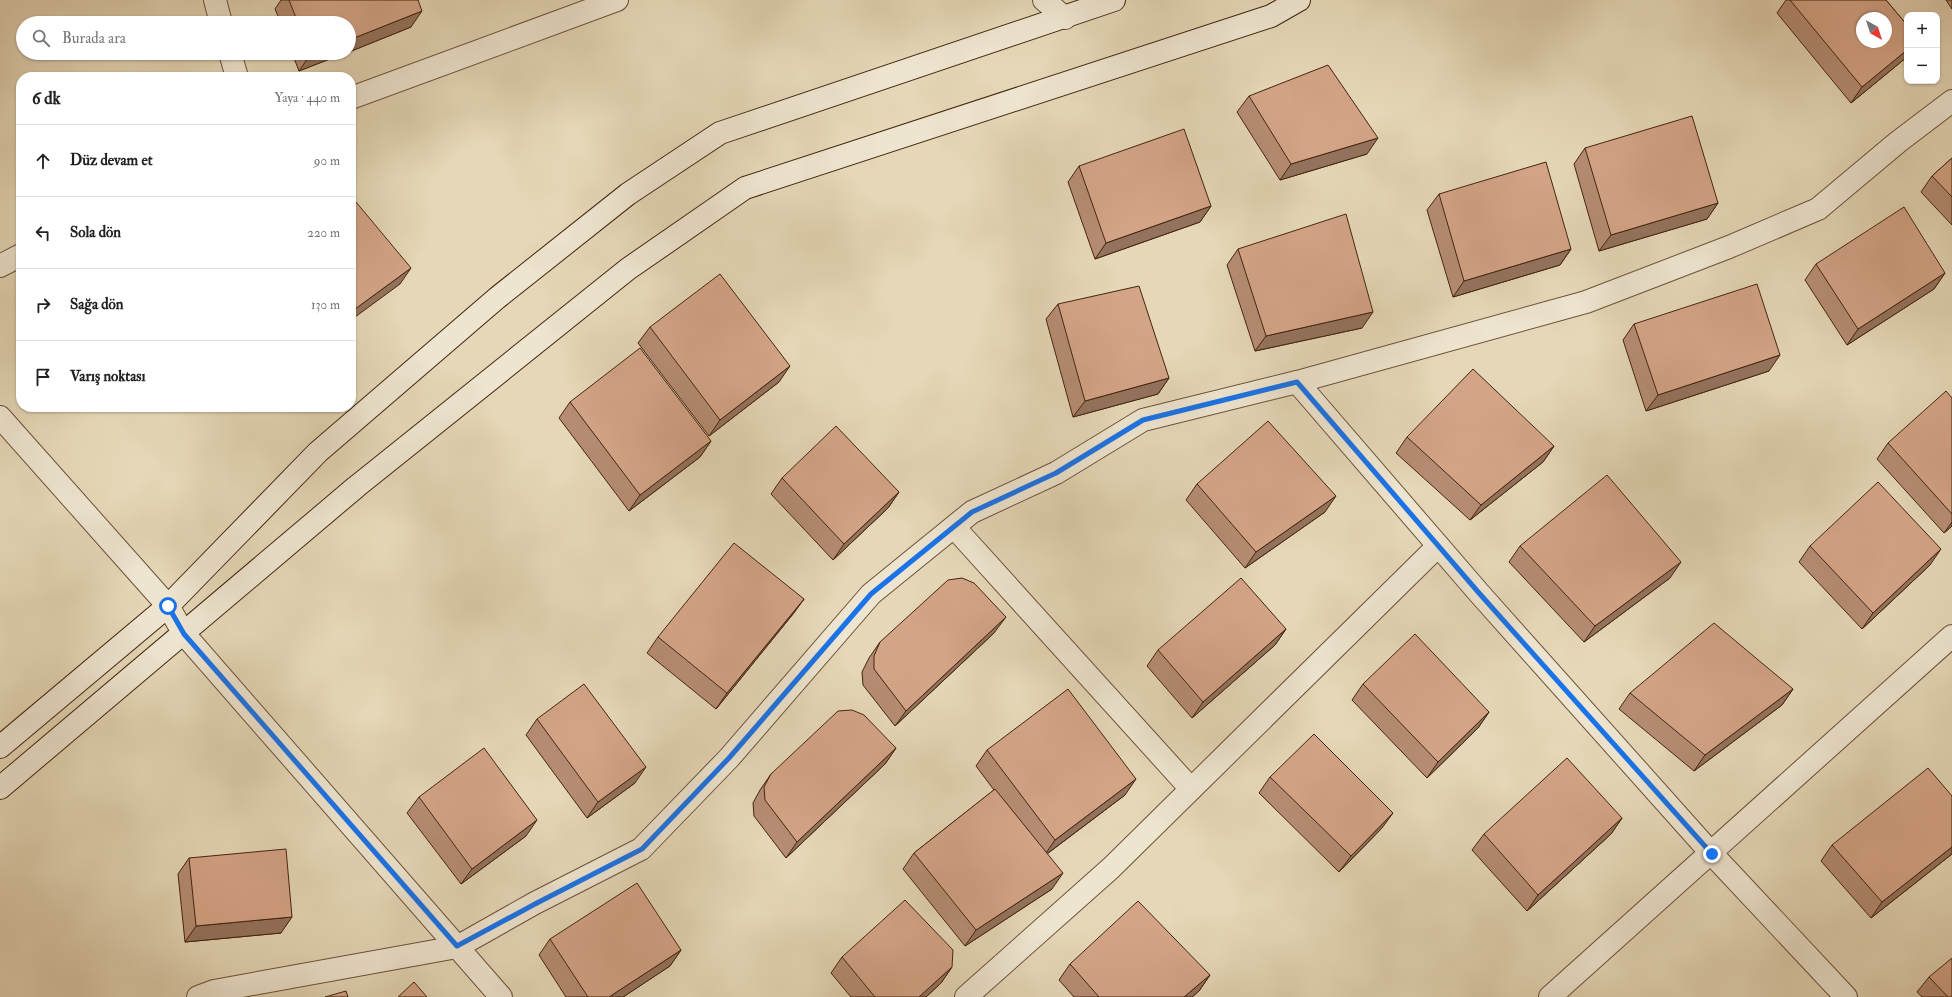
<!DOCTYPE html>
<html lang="tr">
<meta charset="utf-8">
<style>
body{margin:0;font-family:"IM FELL Double Pica",serif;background:#f6f6f6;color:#202124}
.controls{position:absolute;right:12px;top:12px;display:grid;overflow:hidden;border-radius:8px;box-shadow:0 1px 3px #0004}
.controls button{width:36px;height:36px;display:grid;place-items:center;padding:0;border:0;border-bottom:1px solid #e0e0e0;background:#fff;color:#202124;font:20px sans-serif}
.compass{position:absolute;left:1856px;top:12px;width:36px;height:36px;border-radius:50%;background:#fff;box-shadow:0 1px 3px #0004;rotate:141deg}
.stop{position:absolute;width:12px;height:12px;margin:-9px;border:3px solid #1a73e8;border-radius:50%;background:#fff}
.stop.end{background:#1a73e8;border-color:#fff;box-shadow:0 1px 4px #0008}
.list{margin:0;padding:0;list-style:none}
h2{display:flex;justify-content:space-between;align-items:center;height:52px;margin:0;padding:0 16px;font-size:17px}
h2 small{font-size:13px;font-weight:400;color:#757577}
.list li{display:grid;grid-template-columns:26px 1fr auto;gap:12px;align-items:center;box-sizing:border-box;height:72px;padding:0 16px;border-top:1px solid #e0e0e0}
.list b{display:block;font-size:15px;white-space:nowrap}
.list em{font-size:13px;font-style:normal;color:#757577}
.icon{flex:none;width:22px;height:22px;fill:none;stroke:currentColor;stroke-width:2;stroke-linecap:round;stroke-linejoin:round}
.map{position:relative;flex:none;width:1952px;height:997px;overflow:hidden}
.search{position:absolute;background:#fff;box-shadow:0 1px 3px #0004;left:16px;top:16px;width:340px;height:44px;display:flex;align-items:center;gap:10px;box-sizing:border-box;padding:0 14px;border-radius:22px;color:#757577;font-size:15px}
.panel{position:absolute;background:#fff;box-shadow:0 1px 3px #0004;left:16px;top:72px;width:340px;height:340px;border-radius:16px}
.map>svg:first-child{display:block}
</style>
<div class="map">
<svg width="1952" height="997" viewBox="0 0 1952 997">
<rect width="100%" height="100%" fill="#e5d7b7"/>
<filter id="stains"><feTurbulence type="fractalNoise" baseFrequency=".005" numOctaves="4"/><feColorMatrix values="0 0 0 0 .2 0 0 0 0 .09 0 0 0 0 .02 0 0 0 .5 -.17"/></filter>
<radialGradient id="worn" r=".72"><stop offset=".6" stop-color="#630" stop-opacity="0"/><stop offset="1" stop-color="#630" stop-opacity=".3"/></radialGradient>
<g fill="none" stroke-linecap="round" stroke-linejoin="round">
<defs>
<g id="minor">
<polyline points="215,0 221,23"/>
<polyline points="1044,0 1065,18"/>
<polyline points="230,53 237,77"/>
<polyline points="351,98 617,0"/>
<polyline points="0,266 21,255"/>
<polyline points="1297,382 1479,593 1712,854"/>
<polyline points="0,417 168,606 184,634 501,997"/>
<polyline points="954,527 1191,789"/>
<polyline points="198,997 214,991 457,947 535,903 641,849 729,758 871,594 972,512 1056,473 1143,420 1297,382 1586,302 1729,247 1818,209 1898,142 1952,101"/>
<polyline points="966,997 1111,868 1438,546"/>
</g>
<g id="tertiary">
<polyline points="1712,854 1846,997"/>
<polyline points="1550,997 1952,636"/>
</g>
<g id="secondary">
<polyline points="0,747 168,606 318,452 497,298 628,194 720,133 1114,0"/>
<polyline points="0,788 356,487 628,269 745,188 1271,16 1299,0"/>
</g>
</defs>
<use href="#minor" stroke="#6c5239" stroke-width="24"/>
<use href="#tertiary" stroke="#6c5239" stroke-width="24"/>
<use href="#secondary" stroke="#43250f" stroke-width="24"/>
<use href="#minor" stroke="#eee5d0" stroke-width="22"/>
<use href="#tertiary" stroke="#eee5d0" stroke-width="22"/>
<use href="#secondary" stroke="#eee5d0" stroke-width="22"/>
</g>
<g fill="#b68d74" stroke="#43250f">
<polygon points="281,0 418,0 411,27 349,52 349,23 281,23 275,9"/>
<polygon points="1786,0 1886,0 1907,25 1907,57 1851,103 1777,13"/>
<polygon points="1946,0 1952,0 1952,9"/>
<polygon points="292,53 345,53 299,71"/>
<polygon points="1249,96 1367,154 1280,180 1237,112"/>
<polygon points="1585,148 1718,203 1707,219 1599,251 1574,164"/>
<polygon points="1952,158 1952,225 1921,192 1932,176"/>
<polygon points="1079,166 1211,206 1200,222 1095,259 1068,182"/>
<polygon points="1439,194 1571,249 1560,265 1453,297 1427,210"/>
<polygon points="1238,249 1362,328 1255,351 1227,265"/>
<polygon points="1816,264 1945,273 1934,289 1847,345 1805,280"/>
<polygon points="1058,304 1169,378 1158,394 1073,417 1046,319"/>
<polygon points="1634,324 1769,371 1646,411 1623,340"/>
<polygon points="650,327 779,382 709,436 638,343"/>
<polygon points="1952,398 1952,526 1944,533 1877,459 1888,443"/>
<polygon points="570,402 711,441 700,457 629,511 559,418"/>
<polygon points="1407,437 1554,446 1543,462 1470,520 1396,453"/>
<polygon points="782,478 899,492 888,508 833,560 771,494"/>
<polygon points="1197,484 1325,512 1245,568 1186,500"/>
<polygon points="1520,546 1670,578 1584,642 1509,562"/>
<polygon points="1810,546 1930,565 1862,629 1799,562"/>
<polygon points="804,599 793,614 716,709 647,653 658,637"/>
<polygon points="1286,629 1275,645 1192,718 1147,666 1158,650"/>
<polygon points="994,633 895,726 863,685 862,672 869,658 880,642"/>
<polygon points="1363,684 1489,712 1478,728 1427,778 1352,700"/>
<polygon points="1793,689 1782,705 1694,771 1619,709 1630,693"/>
<polygon points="537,719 635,783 587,818 526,735"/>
<polygon points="896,748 885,764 786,858 754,816 753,803 760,790 771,774"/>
<polygon points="987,750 1125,795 1047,854 1052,889 965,946 903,869 914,853 994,790 976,766"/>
<polygon points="1270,777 1382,828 1339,872 1259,793"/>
<polygon points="419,797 526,836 461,884 407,813"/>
<polygon points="1622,818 1611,834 1527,911 1472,850 1484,834"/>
<polygon points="1832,845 1952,854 1871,918 1821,861"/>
<polygon points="189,858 281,933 185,942 178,874"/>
<polygon points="550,939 681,950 670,966 623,997 566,997 539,955"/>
<polygon points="842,957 952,967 941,983 926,997 851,997 831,973"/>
<polygon points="1070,964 1210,975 1199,991 1192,997 1074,997 1059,980"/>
<polygon points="1929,977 1952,997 1922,997 1917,992"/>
</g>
<g fill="#94735e" stroke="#43250f">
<polygon points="422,11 411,27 349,52 349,40"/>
<polygon points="1907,50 1907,57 1851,103 1862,87"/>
<polygon points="316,53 345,53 299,71 310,55"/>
<polygon points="1378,138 1367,154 1280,180 1291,164"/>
<polygon points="1718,203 1707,219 1599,251 1611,235"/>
<polygon points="1211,206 1200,222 1095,259 1106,243"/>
<polygon points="1571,249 1560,265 1453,297 1464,281"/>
<polygon points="411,268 400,284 351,320 351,312"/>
<polygon points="1945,273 1934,289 1847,345 1858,329"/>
<polygon points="1373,312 1362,328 1255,351 1266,336"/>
<polygon points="1780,355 1769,371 1646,411 1658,395"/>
<polygon points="790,366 779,382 709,436 720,420"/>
<polygon points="1169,378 1158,394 1073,417 1085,401"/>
<polygon points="711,441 700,457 629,511 640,495"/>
<polygon points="1554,446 1543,462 1470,520 1481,505"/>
<polygon points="899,492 888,508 833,560 844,544"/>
<polygon points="1336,496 1325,512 1245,568 1256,552"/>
<polygon points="1952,522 1952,526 1944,533"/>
<polygon points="1941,549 1930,565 1862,629 1873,613"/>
<polygon points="1681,562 1670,578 1584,642 1595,626"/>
<polygon points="804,599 793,614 716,709 727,693"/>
<polygon points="1006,617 994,633 895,726 906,711"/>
<polygon points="1286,629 1275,645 1192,718 1203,702"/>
<polygon points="1793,689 1782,705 1694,771 1705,755"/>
<polygon points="1489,712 1478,728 1427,778 1438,762"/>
<polygon points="896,748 885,764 786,858 797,842"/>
<polygon points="646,767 635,783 587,818 598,802"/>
<polygon points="1136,779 1125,795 1044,856 1055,840"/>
<polygon points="1393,813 1382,828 1339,872 1351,856"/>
<polygon points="1622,818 1611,834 1527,911 1538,895"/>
<polygon points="537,820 526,836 461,884 472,869"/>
<polygon points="1952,847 1952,854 1871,918 1882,902"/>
<polygon points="1063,873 1052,889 965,946 976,930"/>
<polygon points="292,917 281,933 185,942 196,926"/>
<polygon points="681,950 670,966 623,997 609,997"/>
<polygon points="952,967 941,983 926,997 919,997"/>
<polygon points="1210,975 1199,991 1192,997 1184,997"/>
</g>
<g fill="#d4a487" stroke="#43250f" fill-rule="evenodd">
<polygon points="289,0 418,0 422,11 349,40 349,23 298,23"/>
<path d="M1790 0H1886L1907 25V50L1862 87ZM1862 18H1886V42H1862Z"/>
<polygon points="309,53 316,53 310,55"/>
<polygon points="1328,65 1378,138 1291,164 1249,96"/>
<polygon points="1692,116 1718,203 1611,235 1585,148"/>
<polygon points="1184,129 1211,206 1106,243 1079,166"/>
<polygon points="1952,158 1952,197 1932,176"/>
<polygon points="1546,162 1571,249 1464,281 1439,194"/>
<polygon points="351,196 411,268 351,312"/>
<polygon points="1904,207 1945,273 1858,329 1816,264"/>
<polygon points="1346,214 1373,312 1266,336 1238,249"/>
<polygon points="720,274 790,366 720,420 650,327"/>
<polygon points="1757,284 1780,355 1658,395 1634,324"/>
<polygon points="1139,286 1169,378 1085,401 1058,304"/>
<polygon points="640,348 711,441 640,495 570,402"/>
<polygon points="1473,369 1554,446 1481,505 1407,437"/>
<polygon points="1946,391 1952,398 1952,514 1888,443"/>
<polygon points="1268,421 1336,496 1256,552 1197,484"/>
<polygon points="836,426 899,492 844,544 782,478"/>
<polygon points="1607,475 1681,562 1595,626 1520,546"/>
<polygon points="1878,482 1941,549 1873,613 1810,546"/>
<polygon points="734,543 804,599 727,693 658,637"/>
<polygon points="962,578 974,583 1006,617 906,711 874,669 874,656 880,642 948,580"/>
<polygon points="1241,578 1286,629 1203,702 1158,650"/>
<polygon points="1714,623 1793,689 1705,755 1630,693"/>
<polygon points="1415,634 1489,712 1438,762 1363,684"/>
<polygon points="584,684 646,767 598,802 537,719"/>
<polygon points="1068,689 1136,779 1055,840 987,750"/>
<polygon points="852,710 864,715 896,748 797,842 765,800 764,787 771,774 838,711"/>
<polygon points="1314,734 1393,813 1351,856 1270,777"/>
<polygon points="484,748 537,820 472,869 419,797"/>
<polygon points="1567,758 1622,818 1538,895 1484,834"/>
<polygon points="1928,768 1952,796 1952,847 1882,902 1832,845"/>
<polygon points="995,789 1063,873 976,930 914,853"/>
<polygon points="286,849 292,917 196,926 189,858"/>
<polygon points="637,883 681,950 609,997 588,997 550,939"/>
<polygon points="905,900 953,950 952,967 919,997 875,997 842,957"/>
<polygon points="1138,901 1210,975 1184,997 1099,997 1070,964"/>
<polygon points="1952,958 1952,997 1948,997 1929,977"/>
<polygon points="414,982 427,997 398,997"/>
<polygon points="346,991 348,997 325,997"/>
</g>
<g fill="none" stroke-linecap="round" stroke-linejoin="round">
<polyline stroke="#1a73e8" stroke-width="5" points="168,606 184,634 457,946 535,904 642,849 729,758 871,594 972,512 1056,473 1143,420 1297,382 1479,593 1712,854"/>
</g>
<rect width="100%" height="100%" filter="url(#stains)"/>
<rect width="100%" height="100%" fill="url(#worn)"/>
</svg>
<div class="controls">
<button>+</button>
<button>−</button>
</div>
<svg class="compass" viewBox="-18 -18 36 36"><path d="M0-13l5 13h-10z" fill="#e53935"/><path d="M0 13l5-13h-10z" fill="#757577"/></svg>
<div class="stop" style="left:168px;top:606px"></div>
<div class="stop end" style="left:1712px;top:854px"></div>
<div class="search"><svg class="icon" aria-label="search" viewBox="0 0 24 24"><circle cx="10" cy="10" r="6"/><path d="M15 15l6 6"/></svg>Burada ara</div>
<section class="panel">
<h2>6 dk<small>Yaya · 440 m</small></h2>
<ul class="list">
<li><svg class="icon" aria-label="ahead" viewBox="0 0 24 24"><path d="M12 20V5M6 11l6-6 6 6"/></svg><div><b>Düz devam et</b></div><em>90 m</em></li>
<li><svg class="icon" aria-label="left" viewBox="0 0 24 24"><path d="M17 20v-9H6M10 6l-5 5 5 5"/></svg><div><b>Sola dön</b></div><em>220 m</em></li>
<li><svg class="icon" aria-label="right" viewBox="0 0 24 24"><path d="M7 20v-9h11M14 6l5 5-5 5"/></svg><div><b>Sağa dön</b></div><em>130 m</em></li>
<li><svg class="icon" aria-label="arrive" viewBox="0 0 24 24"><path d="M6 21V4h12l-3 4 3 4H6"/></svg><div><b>Varış noktası</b></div></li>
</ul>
</section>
</div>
